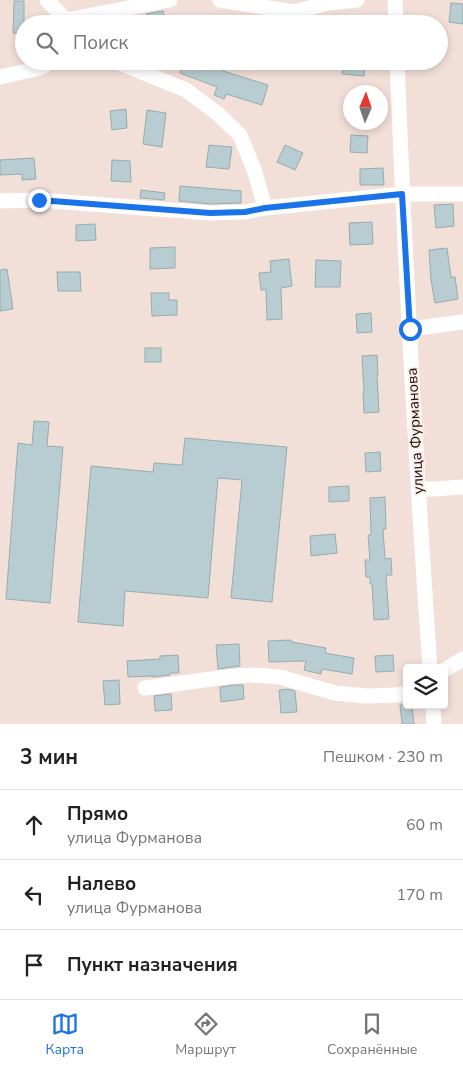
<!DOCTYPE html>
<html lang="ru">
<meta charset="utf-8">
<style>
body{margin:0;font-family:"Nunito Sans",sans-serif;background:#f6f6f6;color:#222}
.controls{position:absolute;right:15px;bottom:15px;display:grid;overflow:hidden;border-radius:5px;box-shadow:0 2px 8px #0003}
.controls button{width:45px;height:45px;display:grid;place-items:center;padding:0;border:0;border-bottom:1px solid #e0e0e0;background:#fff;color:#222;font:25px sans-serif}
.compass{position:absolute;left:343px;top:85px;width:45px;height:45px;border-radius:50%;background:#fff;box-shadow:0 2px 8px #0003;rotate:2deg}
.stop{position:absolute;width:15px;height:15px;margin:-11px;border:4px solid #1a73e8;border-radius:50%;background:#fff}
.stop.end{background:#1a73e8;border-color:#fff;box-shadow:0 1px 5px #0008}
.list{margin:0;padding:0;list-style:none}
h2{display:flex;justify-content:space-between;align-items:center;height:65px;margin:0;padding:0 20px;font-size:21px}
h2 small{font-size:16px;font-weight:400;color:#767676}
.list li{display:grid;grid-template-columns:32px 1fr auto;gap:15px;align-items:center;box-sizing:border-box;height:70px;padding:0 20px;border-top:1px solid #e0e0e0}
.list b{display:block;font-size:19px;white-space:nowrap}
.list p{margin:0;font-size:16px;white-space:nowrap;color:#767676}
.list em{font-size:16px;font-style:normal;color:#767676}
.icon{flex:none;width:28px;height:28px;fill:none;stroke:currentColor;stroke-width:2;stroke-linecap:round;stroke-linejoin:round}
.map{position:relative;flex:none;width:463px;height:724px;overflow:hidden}
.search{position:absolute;background:#fff;box-shadow:0 2px 8px #0003;left:15px;right:15px;top:15px;height:55px;display:flex;align-items:center;gap:12px;box-sizing:border-box;padding:0 18px;border-radius:28px;color:#767676;font-size:19px}
.sheet{height:275px;background:#fff}
nav{display:flex;justify-content:space-around;align-items:center;box-sizing:border-box;height:70px;border-top:1px solid #e0e0e0;background:#fff;font-size:14px;color:#767676}
nav a{display:grid;justify-items:center;gap:2px}
nav .on{color:#1a73e8}
.map>svg:first-child{display:block}
</style>
<div class="map">
<svg width="463" height="724" viewBox="0 0 463 724">
<rect width="100%" height="100%" fill="#f2dfd8"/>
<g fill="#b8cdd1" stroke="#97acaf">
<polygon points="14,1 24,1 24,34 13,33"/>
<polygon points="451,3 463,4 463,24 449,22"/>
<polygon points="163,11 166,24 148,24 146,14"/>
<polygon points="184,61 227,61 223,71 268,85 262,105 226,94 224,99 214,95 217,87 180,73"/>
<polygon points="343,61 365,61 364,76 342,74"/>
<polygon points="126,109 127,128 112,130 110,111"/>
<polygon points="147,110 166,113 162,147 143,144"/>
<polygon points="351,135 368,136 367,153 350,152"/>
<polygon points="209,145 232,147 229,169 206,167"/>
<polygon points="285,145 303,153 295,170 277,162"/>
<polygon points="34,158 36,179 22,180 22,174 0,175 0,160"/>
<polygon points="112,160 130,161 131,182 111,181"/>
<polygon points="383,168 384,185 360,185 360,169"/>
<polygon points="180,186 241,191 241,203 210,204 179,201"/>
<polygon points="141,190 165,193 164,200 140,198"/>
<polygon points="453,204 454,226 436,228 434,205"/>
<polygon points="372,222 373,244 350,245 349,223"/>
<polygon points="95,224 96,240 76,241 76,225"/>
<polygon points="175,247 175,268 150,269 150,248"/>
<polygon points="447,248 451,277 455,277 458,299 435,303 431,280 429,250"/>
<polygon points="289,259 292,286 281,288 282,319 267,320 266,290 261,290 259,273 271,272 270,261"/>
<polygon points="316,260 341,261 340,287 315,287"/>
<polygon points="7,269 13,309 0,311 0,270"/>
<polygon points="57,272 80,272 81,291 58,291"/>
<polygon points="151,293 169,293 169,300 177,300 177,315 152,316"/>
<polygon points="371,313 372,332 357,333 356,314"/>
<rect x="145" y="348" width="16" height="14"/>
<polygon points="377,355 378,375 377,375 379,412 364,413 363,393 364,393 362,356"/>
<polygon points="34,421 49,422 47,446 63,447 50,603 6,599 18,443 32,445"/>
<polygon points="185,438 287,447 272,602 231,598 242,480 218,478 208,598 125,591 123,626 78,622 91,466 153,472 154,463 182,465"/>
<polygon points="380,452 381,471 366,472 365,453"/>
<polygon points="349,486 349,501 329,502 329,487"/>
<polygon points="385,497 386,529 383,529 385,559 391,558 392,575 386,575 389,619 374,620 372,584 370,584 370,577 366,577 365,560 370,560 368,535 371,535 370,498"/>
<polygon points="335,534 337,553 311,556 310,536"/>
<polygon points="291,640 292,642 326,648 325,653 354,658 352,674 322,669 321,674 304,670 306,661 269,662 268,641"/>
<polygon points="239,644 240,666 218,669 216,645"/>
<polygon points="178,655 179,673 170,673 170,675 153,677 153,676 128,677 127,661 160,659 160,656"/>
<polygon points="393,655 394,671 376,672 375,656"/>
<polygon points="119,680 120,704 105,705 103,681"/>
<polygon points="235,685 243,685 244,699 221,702 220,687"/>
<polygon points="288,689 295,691 297,712 281,713 279,690"/>
<polygon points="171,694 172,710 155,711 154,696"/>
<polygon points="400,705 412,705 414,724 402,724"/>
</g>
<g fill="none" stroke-linecap="round" stroke-linejoin="round">
<g stroke="#fff" stroke-width="15">
<polyline points="47,0 66,20 170,0"/>
<polyline points="220,0 294,12 328,3 357,0"/>
<polyline points="395,0 396,24"/>
<polyline points="115,61 186,90 218,114 240,135 255,172 265,208"/>
<path d="M397 61C405 264 416 466 430 668"/>
<polyline points="0,77 40,68 52,61"/>
<polyline points="0,201 39,200 210,213 245,212 265,208 402,194 463,194"/>
<polyline points="410,329 463,322"/>
<polyline points="418,490 463,487"/>
<polyline points="444,670 463,659"/>
<polyline points="145,688 234,676 255,675 280,677 335,693 367,696 397,695 407,693"/>
<polyline points="433,705 434,724"/>
</g>
</g>
<g fill="none" stroke-linecap="round" stroke-linejoin="round">
<polyline stroke="#1a73e8" stroke-width="6" points="39,200 210,213 245,212 265,208 402,194 410,329"/>
</g>
<g text-anchor="middle" stroke-width="4" stroke-linejoin="round" paint-order="stroke">
<g font-size="15" fill="#160f0d" stroke="#fdede8">
<text transform="translate(415 431) rotate(-93)" y="5">улица Фурманова</text>
</g>
</g>
</svg>
<div class="controls">
<button><svg class="icon" aria-label="layers" viewBox="0 0 24 24"><path d="M12 4l9 5-9 5-9-5zM3 14l9 5 9-5"/></svg></button>
</div>
<svg class="compass" viewBox="-18 -18 36 36"><path d="M0-13l5 13h-10z" fill="#e53935"/><path d="M0 13l5-13h-10z" fill="#767676"/></svg>
<div class="stop" style="left:410px;top:329px"></div>
<div class="stop end" style="left:39px;top:200px"></div>
<div class="search"><svg class="icon" aria-label="search" viewBox="0 0 24 24"><circle cx="10" cy="10" r="6"/><path d="M15 15l6 6"/></svg>Поиск</div>
</div>
<section class="sheet">
<h2>3 мин<small>Пешком · 230 m</small></h2>
<ul class="list">
<li><svg class="icon" aria-label="ahead" viewBox="0 0 24 24"><path d="M12 20V5M6 11l6-6 6 6"/></svg><div><b>Прямо</b><p>улица Фурманова</p></div><em>60 m</em></li>
<li><svg class="icon" aria-label="left" viewBox="0 0 24 24"><path d="M17 20v-9H6M10 6l-5 5 5 5"/></svg><div><b>Налево</b><p>улица Фурманова</p></div><em>170 m</em></li>
<li><svg class="icon" aria-label="arrive" viewBox="0 0 24 24"><path d="M6 21V4h12l-3 4 3 4H6"/></svg><div><b>Пункт назначения</b></div></li>
</ul>
</section>
<nav>
<a class="on"><svg class="icon" aria-label="map" viewBox="0 0 24 24"><path d="M3 6l6-2 6 2 6-2v14l-6 2-6-2-6 2zM9 4v14M15 6v14"/></svg>Карта</a>
<a><svg class="icon" aria-label="directions" viewBox="0 0 24 24"><path d="M12 3l9 9-9 9-9-9zM9 14v-3h6M13 9l2 2-2 2"/></svg>Маршрут</a>
<a><svg class="icon" aria-label="saved" viewBox="0 0 24 24"><path d="M7 4h10v16l-5-4-5 4z"/></svg>Сохранённые</a>
</nav>
